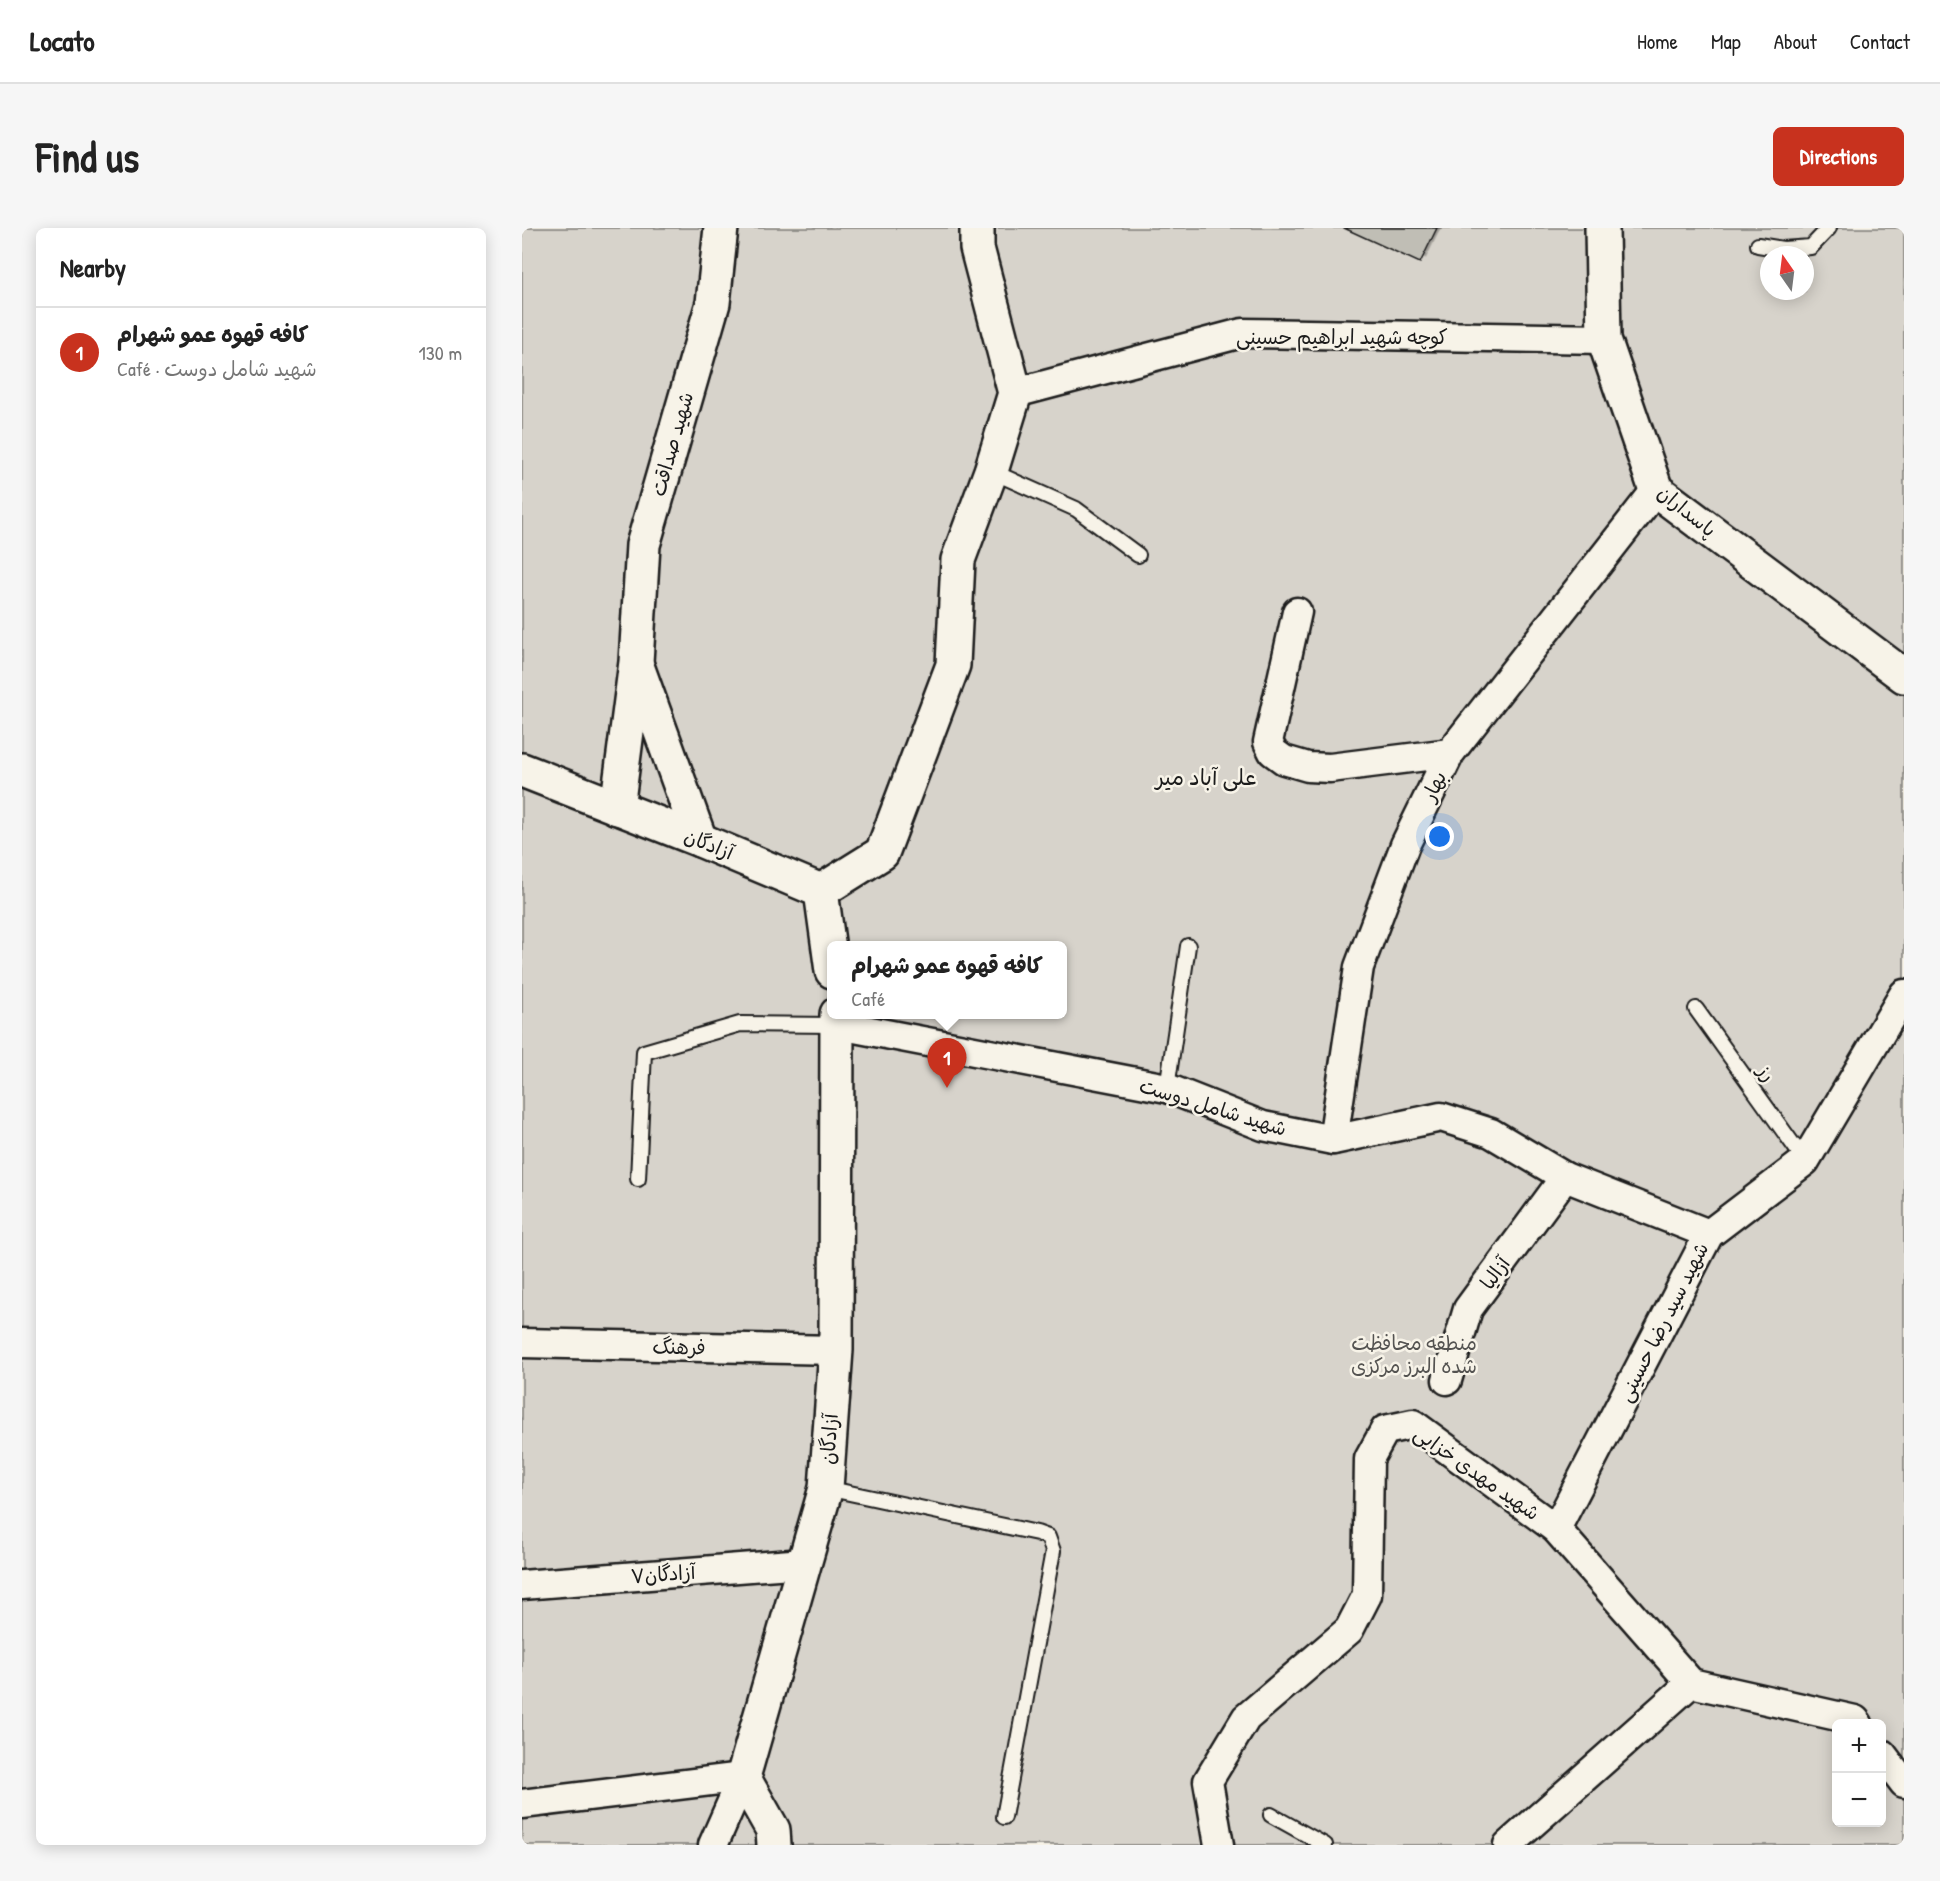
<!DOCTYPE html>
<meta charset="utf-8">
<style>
body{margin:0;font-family:"Patrick Hand","Playpen Sans Arabic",sans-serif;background:#f6f6f6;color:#222}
.controls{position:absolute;right:18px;bottom:18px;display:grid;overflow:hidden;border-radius:9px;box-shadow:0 3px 15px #0003}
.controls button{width:54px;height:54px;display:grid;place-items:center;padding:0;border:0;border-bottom:2px solid #e0e0e0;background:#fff;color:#222;font:30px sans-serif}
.compass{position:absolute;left:1238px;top:18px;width:54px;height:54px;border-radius:50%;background:#fff;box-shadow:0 3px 15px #0003;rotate:346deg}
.you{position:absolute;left:918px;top:609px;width:21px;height:21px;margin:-15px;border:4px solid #fff;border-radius:50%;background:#1a73e8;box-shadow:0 0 0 9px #1a73e833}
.badge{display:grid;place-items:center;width:39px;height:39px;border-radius:50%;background:#c8321e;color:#fff;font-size:20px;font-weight:700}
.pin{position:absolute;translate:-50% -50px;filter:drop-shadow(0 2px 3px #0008)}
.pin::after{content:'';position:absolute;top:32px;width:21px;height:18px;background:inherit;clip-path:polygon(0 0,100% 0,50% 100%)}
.popup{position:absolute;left:305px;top:713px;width:240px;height:78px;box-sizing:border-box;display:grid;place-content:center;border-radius:9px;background:#fff;filter:drop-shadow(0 2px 4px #0005);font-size:20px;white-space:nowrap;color:#767676}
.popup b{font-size:22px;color:#222}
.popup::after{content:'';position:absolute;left:50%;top:100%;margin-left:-12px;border:12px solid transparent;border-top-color:#fff}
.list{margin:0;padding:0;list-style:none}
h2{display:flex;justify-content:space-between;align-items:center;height:78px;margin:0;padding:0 24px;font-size:26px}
h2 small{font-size:20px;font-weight:400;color:#767676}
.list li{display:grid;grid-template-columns:39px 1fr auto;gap:18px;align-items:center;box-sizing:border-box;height:90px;padding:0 24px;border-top:2px solid #e0e0e0}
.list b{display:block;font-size:22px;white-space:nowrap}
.list p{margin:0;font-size:20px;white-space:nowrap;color:#767676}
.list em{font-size:20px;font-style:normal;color:#767676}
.map{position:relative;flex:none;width:1382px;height:1617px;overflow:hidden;border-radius:9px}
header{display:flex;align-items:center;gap:36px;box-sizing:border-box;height:84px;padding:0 30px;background:#fff;border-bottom:2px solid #e0e0e0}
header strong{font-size:28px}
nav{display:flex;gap:33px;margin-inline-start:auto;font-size:21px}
.intro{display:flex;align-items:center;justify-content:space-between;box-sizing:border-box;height:144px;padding:0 36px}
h1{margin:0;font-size:42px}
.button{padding:15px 27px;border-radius:9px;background:#c8321e;color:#fff;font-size:21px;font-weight:700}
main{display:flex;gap:36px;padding:0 36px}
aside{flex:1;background:#fff;border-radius:9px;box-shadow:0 3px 15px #0003}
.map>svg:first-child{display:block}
</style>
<header>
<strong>Locato</strong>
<nav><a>Home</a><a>Map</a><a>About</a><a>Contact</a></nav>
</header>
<div class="intro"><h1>Find us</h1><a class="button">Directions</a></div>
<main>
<aside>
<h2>Nearby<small></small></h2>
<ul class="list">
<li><span class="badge">1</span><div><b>کافه قهوه عمو شهرام</b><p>Café · شهید شامل دوست</p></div><em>130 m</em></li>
</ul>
</aside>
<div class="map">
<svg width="1382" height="1617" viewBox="0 0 1382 1617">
<defs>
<filter id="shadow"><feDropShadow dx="5.5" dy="-5.5" stdDeviation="0" flood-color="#0004"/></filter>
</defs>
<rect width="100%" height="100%" fill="#f7f3e8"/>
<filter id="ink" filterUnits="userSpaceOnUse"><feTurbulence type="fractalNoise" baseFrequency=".0167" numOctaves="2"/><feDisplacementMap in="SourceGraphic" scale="12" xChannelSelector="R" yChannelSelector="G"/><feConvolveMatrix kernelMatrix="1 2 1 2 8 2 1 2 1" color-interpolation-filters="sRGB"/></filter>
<g filter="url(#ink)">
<path fill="#d7d3cb" stroke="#7a7874" stroke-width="1.5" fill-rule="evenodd" d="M0 0H1382V1617H0ZM1247 27H1283V63H1247ZM310 718H540V786H310ZM1314 1496H1360V1594H1314Z"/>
<polygon fill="#c0beb5" stroke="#1c1c1c" stroke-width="1.5" filter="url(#shadow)" points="822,0 915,0 898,35"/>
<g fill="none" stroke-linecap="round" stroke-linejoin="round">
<defs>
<g id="service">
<polyline points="1236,17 1261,21 1289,19 1307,0"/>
<polyline points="469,243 554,281 616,327"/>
<polyline points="1174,781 1283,933"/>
<polyline points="645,860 666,718"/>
<polyline points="116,951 122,824 218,796 315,797"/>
<polyline points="304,1260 515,1305 526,1309 531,1323 482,1589"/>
<polyline points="749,1587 803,1617"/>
</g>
<g id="minor">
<polyline points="493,165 720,105 1082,111"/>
<polyline points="775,384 746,514 751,524 762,532 786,539 808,540 928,525"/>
<polyline points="317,797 645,860 741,898 811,912 919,889 969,905 1043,949 1187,1006"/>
<polyline points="811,912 837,739 883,617 928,525 1134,262"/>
<polyline points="0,1115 314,1122"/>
<polyline points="925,1152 946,1081 1043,949"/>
<polyline points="1034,1301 1187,1006 1283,933 1382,766"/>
<polyline points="0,1357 282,1335"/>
<polyline points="1360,1526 1382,1555"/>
<polyline points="0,1576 221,1549"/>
<polyline points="191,1617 221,1549"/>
<polyline points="697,1617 686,1553 724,1490 827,1402 845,1367 847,1231 863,1202 891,1196 1034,1301 1169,1455 1333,1492 1336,1496"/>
<polyline points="986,1617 1169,1455"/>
</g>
<g id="tertiary">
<polyline points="1080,0 1082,111 1134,262 1382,448"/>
<polyline points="115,438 178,612"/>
<polyline points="0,542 178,612 299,663 310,743"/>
<polyline points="95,580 114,434 121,317 191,75 199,0"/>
<polyline points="299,663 360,625 431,437 436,332 469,243 493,165 455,20 455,0"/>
<polyline points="252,1617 251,1602 221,1549 304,1260 314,1122 315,786"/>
</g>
</defs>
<use href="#service" stroke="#1c1c1c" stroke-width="18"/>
<use href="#minor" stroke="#1c1c1c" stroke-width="33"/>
<use href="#tertiary" stroke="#1c1c1c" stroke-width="38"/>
<use href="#service" stroke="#f7f3e8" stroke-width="14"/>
<use href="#minor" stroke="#f7f3e8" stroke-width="28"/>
<use href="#tertiary" stroke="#f7f3e8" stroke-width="33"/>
</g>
</g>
<g text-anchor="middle" stroke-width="5" stroke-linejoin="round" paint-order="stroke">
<g font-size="20" fill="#1c1c1c" stroke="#f7f3e8">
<text x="820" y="116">کوچه شهید ابراهیم حسینی</text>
<text transform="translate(150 216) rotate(-74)" y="7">شهید صداقت</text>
<text transform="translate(1165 283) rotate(39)" y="7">پاسداران</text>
<text transform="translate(912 558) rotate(-64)" y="7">بهار</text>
<text transform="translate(187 616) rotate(22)" y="7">آزادگان</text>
<text transform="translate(1245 845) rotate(54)" y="7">رز</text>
<text transform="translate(691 879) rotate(17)" y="7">شهید شامل دوست</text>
<text transform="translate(973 1045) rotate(-54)" y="7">آزالیا</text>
<text transform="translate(1141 1094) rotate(-63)" y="7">شهید سید رضا حسینی</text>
<text transform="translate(157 1119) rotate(1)" y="7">فرهنگ</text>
<text transform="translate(307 1211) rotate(-86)" y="7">آزادگان</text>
<text transform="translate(955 1245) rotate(35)" y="7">شهید مهدی خزایی</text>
<text transform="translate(141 1346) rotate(-4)" y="7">آزادگان۷</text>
</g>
<g font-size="20" fill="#545351" stroke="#f7f3e8">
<text x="892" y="1122">منطقه محافظت<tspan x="892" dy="23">شده البرز مرکزی</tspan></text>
</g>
<g font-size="22" fill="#1c1c1c" stroke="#f7f3e8">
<text x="684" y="557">علی آباد میر</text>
</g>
</g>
</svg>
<div class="controls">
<button>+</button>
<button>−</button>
</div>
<svg class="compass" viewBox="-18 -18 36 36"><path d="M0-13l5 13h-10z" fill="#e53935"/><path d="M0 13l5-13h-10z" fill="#767676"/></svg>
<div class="you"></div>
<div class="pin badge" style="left:425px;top:860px">1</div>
<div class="popup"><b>کافه قهوه عمو شهرام</b>Café</div>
</div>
</main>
